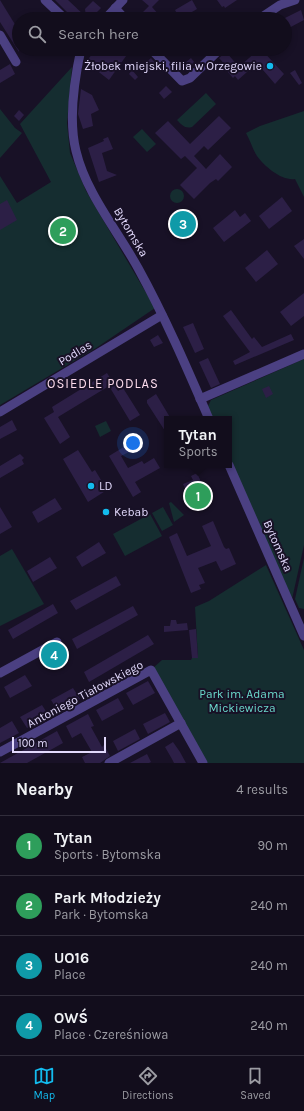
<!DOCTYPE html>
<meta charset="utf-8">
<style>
body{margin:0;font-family:Karla,sans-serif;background:#1b1625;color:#f1f3f6}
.scale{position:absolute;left:12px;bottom:10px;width:94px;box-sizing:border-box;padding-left:4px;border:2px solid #e2d9fc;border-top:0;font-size:11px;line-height:14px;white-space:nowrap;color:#e2d9fc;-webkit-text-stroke:3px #181126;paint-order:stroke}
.you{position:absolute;left:133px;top:443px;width:14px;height:14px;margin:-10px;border:3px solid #fff;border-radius:50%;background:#1a73e8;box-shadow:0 0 0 6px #1a73e833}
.badge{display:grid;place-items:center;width:26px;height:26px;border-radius:50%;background:#13bbee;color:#fff;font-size:13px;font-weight:700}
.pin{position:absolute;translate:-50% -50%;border:2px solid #fff;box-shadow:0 1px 4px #0006}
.popup{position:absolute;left:164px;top:416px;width:68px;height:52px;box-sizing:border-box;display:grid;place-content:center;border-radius:0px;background:#120d1c;filter:drop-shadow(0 1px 3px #0005);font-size:13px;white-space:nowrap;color:#9c9ca3}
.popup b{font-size:15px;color:#f1f3f6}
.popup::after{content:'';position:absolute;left:50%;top:100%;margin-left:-8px;border:8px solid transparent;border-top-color:#120d1c}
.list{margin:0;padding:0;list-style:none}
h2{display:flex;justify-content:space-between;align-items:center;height:52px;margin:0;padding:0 16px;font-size:17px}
h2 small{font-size:13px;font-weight:400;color:#9c9ca3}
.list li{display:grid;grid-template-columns:26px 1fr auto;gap:12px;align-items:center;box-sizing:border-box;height:60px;padding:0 16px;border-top:1px solid #312d3b}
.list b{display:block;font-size:15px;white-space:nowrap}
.list p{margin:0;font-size:13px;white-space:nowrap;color:#9c9ca3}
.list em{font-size:13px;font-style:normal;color:#9c9ca3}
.icon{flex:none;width:22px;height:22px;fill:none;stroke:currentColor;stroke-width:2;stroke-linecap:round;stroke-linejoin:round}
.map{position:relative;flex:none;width:304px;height:763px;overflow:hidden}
.search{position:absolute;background:#120d1c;box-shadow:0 2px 6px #0003;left:12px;right:12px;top:12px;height:44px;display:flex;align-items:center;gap:10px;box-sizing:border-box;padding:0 14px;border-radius:22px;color:#9c9ca3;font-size:15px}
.sheet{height:292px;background:#120d1c}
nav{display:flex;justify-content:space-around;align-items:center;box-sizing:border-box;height:56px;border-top:1px solid #312d3b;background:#120d1c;font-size:11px;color:#9c9ca3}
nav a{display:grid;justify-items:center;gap:2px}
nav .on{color:#13bbee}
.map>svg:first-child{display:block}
</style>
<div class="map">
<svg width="304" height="763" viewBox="0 0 304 763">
<rect width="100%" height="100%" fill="#181126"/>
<g fill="#152d30">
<polygon points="72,67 67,123 70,153 86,191 155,308 96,348 0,405 0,176 17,203 51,182 20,124"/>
<path d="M206 93 216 104 192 127C185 129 182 125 177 120Z"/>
<polygon points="0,109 15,128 22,133 0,158"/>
<path d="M304 111V197L295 179C282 181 265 167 257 156 253 150 250 140 246 133L260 126Z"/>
<polygon points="142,129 156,144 147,152 133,137"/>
<circle cx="177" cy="196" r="7"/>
<polygon points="304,359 304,545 292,599 229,457 229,419 212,419 207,408 211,400"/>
<polygon points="106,421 111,431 100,437 95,426"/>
<polygon points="171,502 184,515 174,522 169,503"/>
<polygon points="163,507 173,525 162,531 152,513"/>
<polygon points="150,514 162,536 125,556 113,534"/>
<polygon points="12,549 44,604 0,626 0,556"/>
<polygon points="304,558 304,609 299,608 295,599"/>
<polygon points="266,565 304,650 304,763 206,763 153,668 162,660 191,660 192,658 198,658 195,607 209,601"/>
</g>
<g fill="#2c1f46">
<polygon points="0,0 19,31 19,52 0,22"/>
<polygon points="55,0 68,0 86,17 85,9 93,1 101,8 90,19 74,19"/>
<polygon points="142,0 159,0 152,7 159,15 158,17 160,19 140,19 143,12 149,6"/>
<polygon points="192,0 197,9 180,19 175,10"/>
<polygon points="217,0 237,0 225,8 224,6 222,7"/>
<polygon points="301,10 304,20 285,30 285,18"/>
<polygon points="96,49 131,49 109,80 86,62"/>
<polygon points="259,49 261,49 284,74 275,84 257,63 238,80 235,76 233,78 226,70 228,68 219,58 226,52 239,67"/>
<polygon points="151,58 157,65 149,72 143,65"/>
<polygon points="191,58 194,62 189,67 185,63"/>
<polygon points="10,64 15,74 0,83 0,70"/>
<polygon points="132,70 138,77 135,80 129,74"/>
<polygon points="295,70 302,83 299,85 290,73"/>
<polygon points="166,86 172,92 164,99 159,93"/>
<polygon points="81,89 92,95 99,110 91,114 93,126 83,129 78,114"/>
<polygon points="19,110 24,115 19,121 14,116"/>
<polygon points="219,116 231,128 208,150 204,146 194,156 206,169 220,154 232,167 218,181 216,179 210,183 194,199 180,185 197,168 185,156 181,159 155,133 168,121 190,144"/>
<polygon points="108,137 113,149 102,153 107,171 117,175 99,182 88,148 104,141 103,139"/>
<polygon points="282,197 292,211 269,229 259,216"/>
<polygon points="7,200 17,220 0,230 0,204"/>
<polygon points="235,210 240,217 245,213 251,221 224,242 213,228"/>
<polygon points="304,239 304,259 294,246"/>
<polygon points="267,250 278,264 256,282 245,268"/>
<polygon points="304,293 304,316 291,326 280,312"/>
<polygon points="231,310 252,339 254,337 262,347 291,334 294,340 235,365 233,361 250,352 223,316"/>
<polygon points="193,323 204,349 195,353 183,327"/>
<polygon points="158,335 163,343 154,347 150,340"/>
<polygon points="208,358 220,384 211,388 199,362"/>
<polygon points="107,373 118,391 123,388 140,415 130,421 109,386 58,417 70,437 60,444 44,418 54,412 52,407"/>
<polygon points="269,386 273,394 266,398 262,389"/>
<polygon points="156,394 171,419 167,419 167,434 147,403 147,400"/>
<polygon points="12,420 17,430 0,439 0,427"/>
<polygon points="127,445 131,451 121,456 128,468 142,461 144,464 154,458 160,468 135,482 141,492 133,497 109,456"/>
<polygon points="78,450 92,472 95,470 107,490 88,502 63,459"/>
<polygon points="20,454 24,458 22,460 24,464 0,478 0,466"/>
<polygon points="197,473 210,502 194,509 183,484 193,480 191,476"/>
<polygon points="55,498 62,509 38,523 32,512"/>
<polygon points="0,507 12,527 0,534"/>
<polygon points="213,521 224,547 226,549 229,548 236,564 221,571 216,561 198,568 205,583 199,585 201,589 191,593 169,537 177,533 187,556 211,546 202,526"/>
<polygon points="99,542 106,553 82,567 76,557"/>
<polygon points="50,557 57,568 33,582 27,571"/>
<polygon points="116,576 121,585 76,610 70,601"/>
<polygon points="53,604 58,613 13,639 8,630"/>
<polygon points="133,606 138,615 77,649 72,639"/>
<polygon points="171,620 176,620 177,624 187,623 188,630 164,632 164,626 170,626"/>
<polygon points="196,629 198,658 192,658 189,630"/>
<polygon points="148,635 154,644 89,682 84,672"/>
<polygon points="25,675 32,686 10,698 4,687"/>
<polygon points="148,681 155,693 133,705 126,693"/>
<polygon points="73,688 80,699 58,711 51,700"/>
<polygon points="118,698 124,709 102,721 96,710"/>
<polygon points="42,705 49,716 27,728 20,717"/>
<polygon points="165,713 170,722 148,734 143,724"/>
<polygon points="88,714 94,726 91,727 102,747 104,745 110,756 100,763 85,763 82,757 92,752 81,733 72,738 66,726"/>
<polygon points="12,721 19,733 0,743 0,728"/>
<polygon points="135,729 140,739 118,751 113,741"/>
<polygon points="57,731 63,743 27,763 0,763"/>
<polygon points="173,742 180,752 186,763 174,763 172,759 165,747"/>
<polygon points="147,754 151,762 149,763 130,763"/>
</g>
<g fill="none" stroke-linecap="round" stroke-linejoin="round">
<g stroke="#4b4082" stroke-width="9">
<polyline points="45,0 65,19"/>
<polyline points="115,8 125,19"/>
<polyline points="105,19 123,0"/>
<polyline points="259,19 280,5 295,0"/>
<polyline points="0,35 16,62"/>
<path d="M81 49C74 81 68 119 76 151 86 193 117 230 138 268 165 317 187 368 209 419"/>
<polyline points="151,49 182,81 190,78 220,49"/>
<polyline points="200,399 304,354"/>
<polyline points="0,412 162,315"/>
<polyline points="229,465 304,636"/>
<polyline points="0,673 57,642"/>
<polyline points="0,752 151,670 203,763"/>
<polyline points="109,763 181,723"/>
</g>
</g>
<g fill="#13bbee" stroke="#181126" stroke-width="1.5">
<circle cx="270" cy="66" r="4"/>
<circle cx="91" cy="486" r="4"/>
<circle cx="106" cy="512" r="4"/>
</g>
<g text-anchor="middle" stroke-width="4" stroke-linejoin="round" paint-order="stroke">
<g font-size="12" fill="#e2d9fc" stroke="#181126" text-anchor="start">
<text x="262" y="70" text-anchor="end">Żłobek miejski, filia w Orzegowie</text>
<text x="99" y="490">LD</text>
<text x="114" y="516">Kebab</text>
</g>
<g font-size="12" fill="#e2d9fc" stroke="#181126">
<text transform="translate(131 232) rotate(59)" y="4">Bytomska</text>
<text transform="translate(75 353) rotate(-31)" y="4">Podlas</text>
<text transform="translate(278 546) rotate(66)" y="4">Bytomska</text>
<text transform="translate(85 694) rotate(-28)" y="4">Antoniego Tiałowskiego</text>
</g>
<g font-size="12" fill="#6ad8cb" stroke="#181126">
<text x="242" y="698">Park im. Adama<tspan x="242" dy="14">Mickiewicza</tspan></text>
</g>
<g font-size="13" letter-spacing="1" fill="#fcdbec" stroke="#181126">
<text x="103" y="388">OSIEDLE PODLAS</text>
</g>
</g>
</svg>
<div class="scale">100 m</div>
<div class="you"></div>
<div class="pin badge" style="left:198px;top:496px;background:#2e9e5b">1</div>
<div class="popup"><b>Tytan</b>Sports</div>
<div class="pin badge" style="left:63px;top:231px;background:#2e9e5b">2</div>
<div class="pin badge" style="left:183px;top:224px;background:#0f9aa8">3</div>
<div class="pin badge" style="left:54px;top:655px;background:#0f9aa8">4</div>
<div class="search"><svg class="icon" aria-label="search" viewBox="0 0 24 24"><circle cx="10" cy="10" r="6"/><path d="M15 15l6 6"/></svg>Search here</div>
</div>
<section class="sheet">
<h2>Nearby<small>4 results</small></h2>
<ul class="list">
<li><span class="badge" style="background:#2e9e5b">1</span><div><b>Tytan</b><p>Sports · Bytomska</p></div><em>90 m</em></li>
<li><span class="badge" style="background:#2e9e5b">2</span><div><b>Park Młodzieży</b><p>Park · Bytomska</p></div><em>240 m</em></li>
<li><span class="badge" style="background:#0f9aa8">3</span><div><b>UO16</b><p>Place</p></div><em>240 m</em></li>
<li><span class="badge" style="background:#0f9aa8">4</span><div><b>OWŚ</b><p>Place · Czereśniowa</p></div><em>240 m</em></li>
</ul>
</section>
<nav>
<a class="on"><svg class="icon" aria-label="map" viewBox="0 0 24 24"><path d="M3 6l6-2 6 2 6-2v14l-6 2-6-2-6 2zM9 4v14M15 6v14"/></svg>Map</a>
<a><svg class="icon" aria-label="directions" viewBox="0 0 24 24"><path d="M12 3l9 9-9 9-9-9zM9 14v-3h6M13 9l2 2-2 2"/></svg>Directions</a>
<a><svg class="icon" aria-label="saved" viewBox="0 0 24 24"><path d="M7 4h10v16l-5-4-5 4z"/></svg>Saved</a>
</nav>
